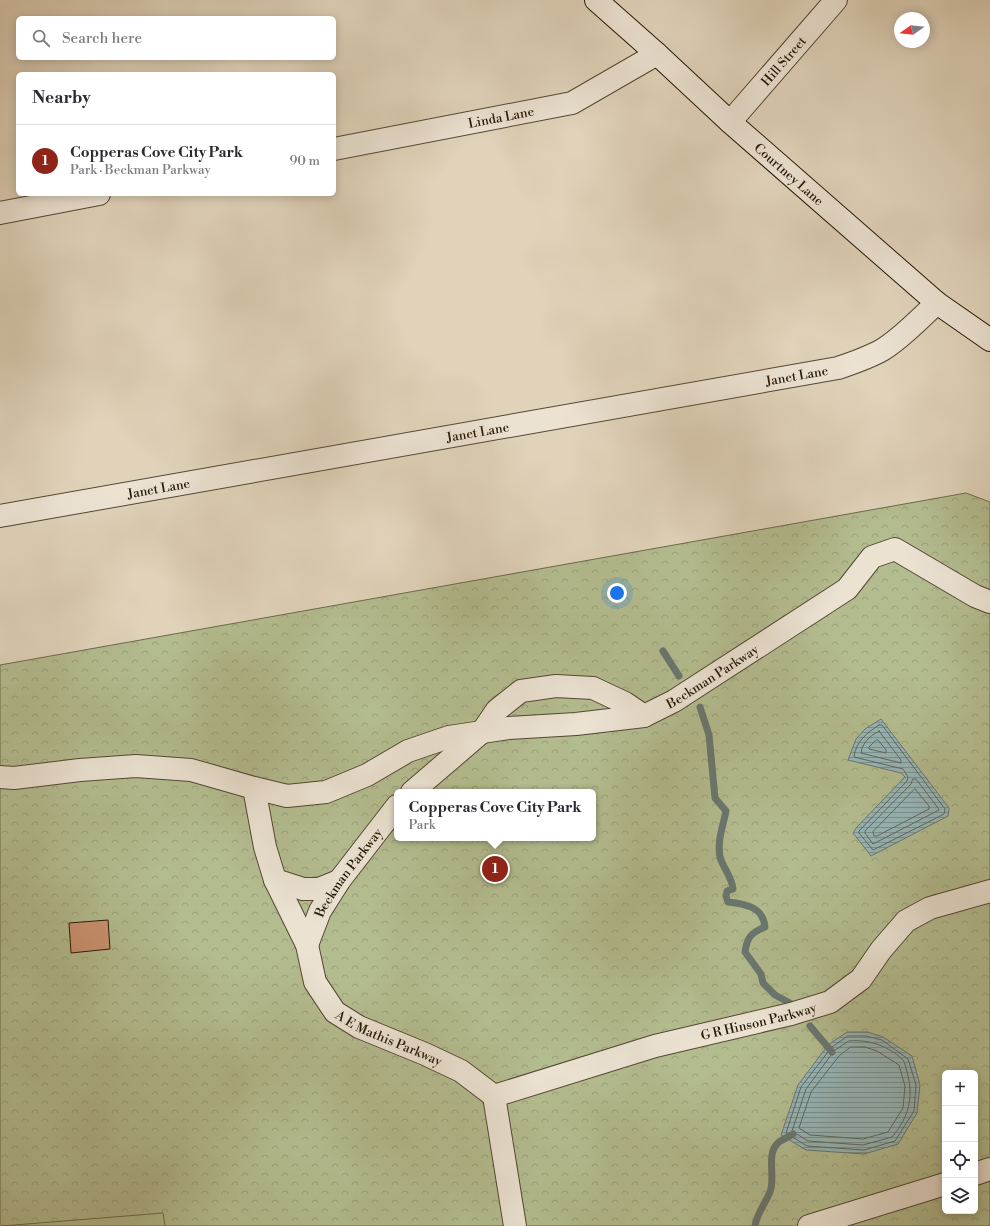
<!DOCTYPE html>
<meta charset="utf-8">
<style>
body{margin:0;font-family:"Libre Bodoni",serif;background:#f2f2f3;color:#2b2b33}
.controls{position:absolute;right:12px;bottom:12px;display:grid;overflow:hidden;border-radius:6px;box-shadow:0 2px 10px #0003}
.controls button{width:36px;height:36px;display:grid;place-items:center;padding:0;border:0;border-bottom:1px solid #e1e1e2;background:#fff;color:#2b2b33;font:20px sans-serif}
.compass{position:absolute;left:894px;top:12px;width:36px;height:36px;border-radius:50%;background:#fff;box-shadow:0 2px 10px #0003;rotate:256deg}
.you{position:absolute;left:617px;top:593px;width:14px;height:14px;margin:-10px;border:3px solid #fff;border-radius:50%;background:#1a73e8;box-shadow:0 0 0 6px #1a73e833}
.badge{display:grid;place-items:center;width:26px;height:26px;border-radius:50%;background:#8f2418;color:#fff;font-size:13px;font-weight:700}
.pin{position:absolute;translate:-50% -50%;border:2px solid #fff;box-shadow:0 1px 4px #0006}
.popup{position:absolute;left:394px;top:789px;width:202px;height:52px;box-sizing:border-box;display:grid;place-content:center;border-radius:6px;background:#fff;filter:drop-shadow(0 1px 3px #0005);font-size:13px;white-space:nowrap;color:#7c7c81}
.popup b{font-size:15px;color:#2b2b33}
.popup::after{content:'';position:absolute;left:50%;top:100%;margin-left:-8px;border:8px solid transparent;border-top-color:#fff}
.list{margin:0;padding:0;list-style:none}
h2{display:flex;justify-content:space-between;align-items:center;height:52px;margin:0;padding:0 16px;font-size:17px}
h2 small{font-size:13px;font-weight:400;color:#7c7c81}
.list li{display:grid;grid-template-columns:26px 1fr auto;gap:12px;align-items:center;box-sizing:border-box;height:72px;padding:0 16px;border-top:1px solid #e1e1e2}
.list b{display:block;font-size:15px;white-space:nowrap}
.list p{margin:0;font-size:13px;white-space:nowrap;color:#7c7c81}
.list em{font-size:13px;font-style:normal;color:#7c7c81}
.icon{flex:none;width:22px;height:22px;fill:none;stroke:currentColor;stroke-width:2;stroke-linecap:round;stroke-linejoin:round}
.map{position:relative;flex:none;width:990px;height:1226px;overflow:hidden}
.search{position:absolute;background:#fff;box-shadow:0 2px 10px #0003;left:16px;top:16px;width:320px;height:44px;display:flex;align-items:center;gap:10px;box-sizing:border-box;padding:0 14px;border-radius:6px;color:#7c7c81;font-size:15px}
.panel{position:absolute;background:#fff;box-shadow:0 2px 10px #0003;left:16px;top:72px;width:320px;height:124px;border-radius:6px}
.map>svg:first-child{display:block}
</style>
<div class="map">
<svg width="990" height="1226" viewBox="0 0 990 1226">
<defs>
<pattern id="park-crowns" width="20" height="18" patternUnits="userSpaceOnUse"><rect width="20" height="18" fill="#b3bc8f"/><path d="M2 6a3 3 0 1 1 6 0M12 15a3 3 0 1 1 6 0" fill="none" stroke="#9aa17a"/></pattern>
<pattern id="water-rules" width="6" height="5" patternUnits="userSpaceOnUse"><rect width="6" height="5" fill="#96b6b8"/><path d="M0 2.5h6" fill="none" stroke="#7a9394"/></pattern>
</defs>
<rect width="100%" height="100%" fill="#e0d3ba"/>
<filter id="stains"><feTurbulence type="fractalNoise" baseFrequency=".005" numOctaves="4"/><feColorMatrix values="0 0 0 0 .2 0 0 0 0 .09 0 0 0 0 .02 0 0 0 .5 -.17"/></filter>
<radialGradient id="worn" r=".72"><stop offset=".6" stop-color="#630" stop-opacity="0"/><stop offset="1" stop-color="#630" stop-opacity=".3"/></radialGradient>
<path fill="url(#park-crowns)" stroke="#6c6a4a" fill-rule="evenodd" d="M966 493 990 502V1226H0V665ZM397 792H593V838H397ZM945 1073H975V1211H945Z"/>
<polygon fill="#b3bc8f" stroke="#6c6a4a" points="163,1213 165,1226 2,1226"/>
<g fill="url(#water-rules)" stroke="#697770">
<polygon points="881,719 949,808 948,816 871,856 853,833 856,828 905,777 901,773 848,760 856,739 865,729"/>
<polygon points="847,1032 867,1032 883,1037 912,1056 920,1085 917,1113 898,1144 864,1154 806,1150 781,1135 798,1085 828,1045"/>
</g>
<g fill="none" stroke-linecap="round" stroke-linejoin="round">
<g stroke="#5e675e" stroke-width="1">
<path d="M879 725H882L945 809 944 814 873 850 859 833V831L907 781 908 777 903 769 854 757C856 741 867 733 879 725Z"/>
<path d="M879 731 901 760V763L861 753C862 743 870 736 879 731Z"/>
<polygon points="878,740 886,750 886,753 869,749 869,747 875,741"/>
<polygon points="913,779 916,779 938,808 939,810 873,844 865,833 865,831 911,784"/>
<polygon points="915,789 929,806 929,809 877,836 874,836 873,832"/>
<polygon points="848,1036 866,1036 882,1040 908,1059 916,1085 914,1111 895,1141 864,1150 807,1146 786,1133 801,1087 831,1048"/>
<path d="M849 1041C868 1039 889 1046 903 1060 905 1063 906 1068 907 1072 914 1097 909 1117 892 1137L863 1145 808 1141 792 1131 806 1089 834 1051Z"/>
<polygon points="851,1047 865,1047 877,1051 899,1065 905,1086 903,1108 888,1132 863,1139 810,1135 799,1128 811,1092 839,1056"/>
</g>
<g stroke="#697770" stroke-width="7">
<polyline points="663,651 679,676"/>
<path d="M700 707 709 735 715 798 726 811C723 826 717 841 720 857 723 868 732 877 733 889L727 891 726 896 728 902C746 904 763 907 765 927 751 933 747 937 745 952L761 974 763 983 775 995 790 1003"/>
<polyline points="810,1026 832,1052"/>
<path d="M755 1226C757 1213 765 1204 770 1192 776 1177 765 1153 779 1142 783 1139 789 1137 793 1134"/>
</g>
</g>
<polygon fill="#cb9371" stroke="#261805" points="108,920 110,949 71,953 69,923"/>
<g fill="none" stroke-linecap="round" stroke-linejoin="round">
<defs>
<g id="street">
<path id="s1" d="M730 122 836 0"/>
<path id="s2" d="M334 149 572 103 657 54"/>
<polyline points="0,213 99,194"/>
<path id="s3" d="M0 516 838 368C853 363 868 358 882 350 902 338 919 319 937 303"/>
<path id="s4" d="M0 777 14 778 80 770 136 766 191 770 254 788 287 796 326 792 367 775 408 751 449 737 509 728 576 724 644 716 674 701 847 589 872 557 895 549 975 596 990 602"/>
<path id="s5" d="M254 788 265 847 275 880 307 945 315 982 335 1012 359 1027 425 1054 461 1071 494 1096 515 1226"/>
<polyline points="412,792 482,732 497,710 521,691 556,686 593,688 625,703 644,716"/>
<polyline points="275,880 303,889 319,889 339,881"/>
<path id="s6" d="M307 945 320 911 339 881 397 806"/>
<path id="s7" d="M494 1096 655 1046 791 1014 830 1002 861 979 881 950 906 921 930 908 990 891"/>
<polyline points="975,1174 990,1169"/>
<polyline points="809,1226 945,1184"/>
</g>
<g id="secondary">
<path id="s8" d="M596 0 657 54 730 122 937 303 990 340"/>
</g>
</defs>
<use href="#street" stroke="#544732" stroke-width="24"/>
<use href="#secondary" stroke="#261805" stroke-width="24"/>
<use href="#street" stroke="#ebe2d2" stroke-width="22"/>
<use href="#secondary" stroke="#ebe2d2" stroke-width="22"/>
</g>
<g text-anchor="middle" stroke-width="3" stroke-linejoin="round" paint-order="stroke">
<g font-size="13" fill="#261805" stroke="#ebe2d2">
<text dy="5" stroke="none"><textPath href="#s1" startOffset="81">Hill Street</textPath></text>
<text dy="5" stroke="none"><textPath href="#s2" startOffset="170">Linda Lane</textPath></text>
<text dy="5" stroke="none"><textPath href="#s8" startOffset="260">Courtney Lane</textPath></text>
<text dy="5" stroke="none"><textPath href="#s3" startOffset="809">Janet Lane</textPath></text>
<text dy="5" stroke="none"><textPath href="#s3" startOffset="485">Janet Lane</textPath></text>
<text dy="5" stroke="none"><textPath href="#s3" startOffset="161">Janet Lane</textPath></text>
<text dy="5" stroke="none"><textPath href="#s4" startOffset="741">Beckman Parkway</textPath></text>
<text dy="5" stroke="none"><textPath href="#s6" startOffset="84">Beckman Parkway</textPath></text>
<text dy="5" stroke="none"><textPath href="#s7" startOffset="275">G R Hinson Parkway</textPath></text>
<text dy="5" stroke="none"><textPath href="#s5" startOffset="301">A E Mathis Parkway</textPath></text>
</g>
</g>
<rect width="100%" height="100%" filter="url(#stains)"/>
<rect width="100%" height="100%" fill="url(#worn)"/>
</svg>
<div class="controls">
<button>+</button>
<button>−</button>
<button><svg class="icon" aria-label="locate" viewBox="0 0 24 24"><circle cx="12" cy="12" r="6"/><path d="M12 2v4M12 18v4M2 12h4M18 12h4"/></svg></button>
<button><svg class="icon" aria-label="layers" viewBox="0 0 24 24"><path d="M12 4l9 5-9 5-9-5zM3 14l9 5 9-5"/></svg></button>
</div>
<svg class="compass" viewBox="-18 -18 36 36"><path d="M0-13l5 13h-10z" fill="#e53935"/><path d="M0 13l5-13h-10z" fill="#7c7c81"/></svg>
<div class="you"></div>
<div class="pin badge" style="left:495px;top:869px">1</div>
<div class="popup"><b>Copperas Cove City Park</b>Park</div>
<div class="search"><svg class="icon" aria-label="search" viewBox="0 0 24 24"><circle cx="10" cy="10" r="6"/><path d="M15 15l6 6"/></svg>Search here</div>
<section class="panel">
<h2>Nearby<small></small></h2>
<ul class="list">
<li><span class="badge">1</span><div><b>Copperas Cove City Park</b><p>Park · Beckman Parkway</p></div><em>90 m</em></li>
</ul>
</section>
</div>
